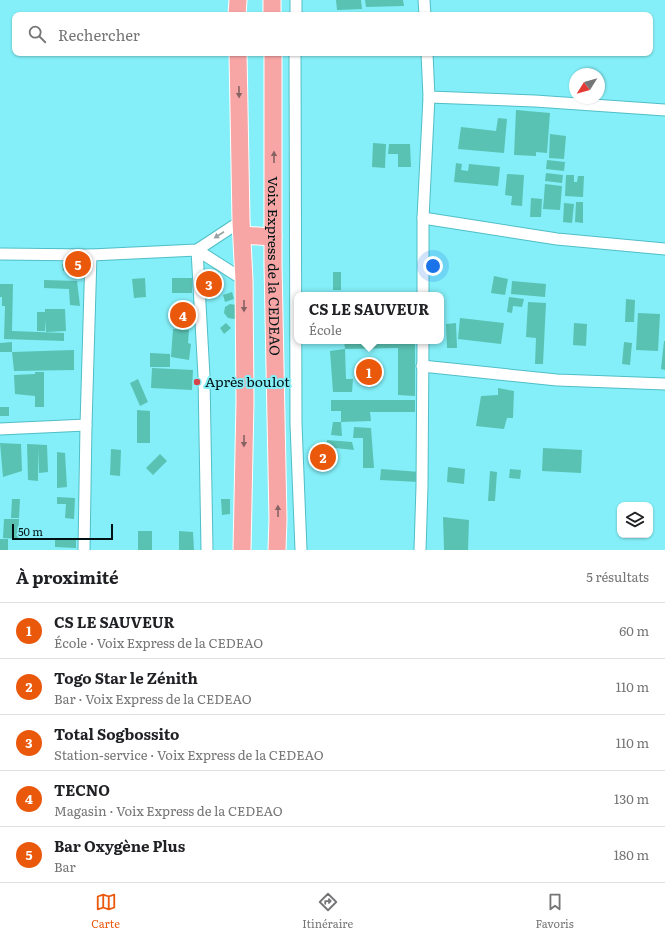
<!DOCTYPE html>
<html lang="fr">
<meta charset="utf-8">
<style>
body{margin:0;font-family:Literata,serif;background:#f2f2f2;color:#202124}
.controls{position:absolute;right:12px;bottom:12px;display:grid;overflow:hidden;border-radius:8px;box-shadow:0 1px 3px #0004}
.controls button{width:36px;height:36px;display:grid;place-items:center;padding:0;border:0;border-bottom:1px solid #e0e0e0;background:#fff;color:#202124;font:20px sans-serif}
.compass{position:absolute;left:569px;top:68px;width:36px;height:36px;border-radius:50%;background:#fff;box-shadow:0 1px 3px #0004;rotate:233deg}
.scale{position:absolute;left:12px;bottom:10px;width:101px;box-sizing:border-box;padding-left:4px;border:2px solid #001214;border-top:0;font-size:11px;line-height:14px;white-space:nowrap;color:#001214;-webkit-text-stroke:3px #84eff8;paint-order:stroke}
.you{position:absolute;left:433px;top:266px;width:14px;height:14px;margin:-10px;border:3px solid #fff;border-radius:50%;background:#1a73e8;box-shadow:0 0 0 6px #1a73e833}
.badge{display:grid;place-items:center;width:26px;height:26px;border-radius:50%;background:#ea580c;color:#fff;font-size:13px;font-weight:700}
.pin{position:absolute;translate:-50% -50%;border:2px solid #fff;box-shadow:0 1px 4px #0006}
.popup{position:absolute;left:294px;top:292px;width:150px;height:52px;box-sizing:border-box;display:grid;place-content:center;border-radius:8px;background:#fff;filter:drop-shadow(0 1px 3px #0005);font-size:13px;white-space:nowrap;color:#757577}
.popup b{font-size:15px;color:#202124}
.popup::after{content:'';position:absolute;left:50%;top:100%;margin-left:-8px;border:8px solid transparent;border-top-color:#fff}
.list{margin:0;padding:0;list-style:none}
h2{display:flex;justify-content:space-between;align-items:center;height:52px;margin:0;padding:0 16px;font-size:17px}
h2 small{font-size:13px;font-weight:400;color:#757577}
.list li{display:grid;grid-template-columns:26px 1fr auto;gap:12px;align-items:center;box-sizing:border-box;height:56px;padding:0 16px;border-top:1px solid #e0e0e0}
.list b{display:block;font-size:15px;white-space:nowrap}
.list p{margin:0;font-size:13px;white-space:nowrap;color:#757577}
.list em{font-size:13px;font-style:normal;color:#757577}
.icon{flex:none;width:22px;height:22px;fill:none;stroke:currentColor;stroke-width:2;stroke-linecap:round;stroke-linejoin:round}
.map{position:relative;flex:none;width:665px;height:550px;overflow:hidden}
.search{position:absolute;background:#fff;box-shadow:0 1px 3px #0004;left:12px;right:12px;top:12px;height:44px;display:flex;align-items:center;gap:10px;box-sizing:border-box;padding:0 14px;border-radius:8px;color:#757577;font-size:15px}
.sheet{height:332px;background:#fff}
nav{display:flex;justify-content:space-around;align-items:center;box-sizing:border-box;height:56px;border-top:1px solid #e0e0e0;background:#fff;font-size:11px;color:#757577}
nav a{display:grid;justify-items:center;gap:2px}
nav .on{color:#ea580c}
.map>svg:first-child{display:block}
</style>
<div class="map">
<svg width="665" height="550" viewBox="0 0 665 550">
<rect width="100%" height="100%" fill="#84eff8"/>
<g fill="#59c2b3">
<polygon points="336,0 361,0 362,9 337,10"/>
<polygon points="365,0 403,0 404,6 366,7"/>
<polygon points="516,110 550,113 547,153 536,152 536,156 514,155"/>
<polygon points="498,118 507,119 504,153 458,149 461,127 496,131"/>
<polygon points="550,134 566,136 564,159 549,158"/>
<polygon points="373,143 386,144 385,168 372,167"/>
<polygon points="389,144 410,144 411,167 398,167 398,154 388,154"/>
<polygon points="547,160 565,162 564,171 546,169"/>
<polygon points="456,163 462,164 461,170 468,171 469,164 500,167 498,186 454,182"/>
<polygon points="546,173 563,175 562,183 545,181"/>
<polygon points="507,174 524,175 522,206 511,205 512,196 505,195"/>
<polygon points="566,175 574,175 574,182 577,182 578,176 584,176 583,197 565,196"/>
<polygon points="545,184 562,186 560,210 543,209"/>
<polygon points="531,198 542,199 541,217 530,217"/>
<polygon points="576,202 583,202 583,223 575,222"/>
<polygon points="564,203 574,204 572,223 563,222"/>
<polygon points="78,262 78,270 63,271 62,264"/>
<rect x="333" y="272" width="8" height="18"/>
<polygon points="494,276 508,279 505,295 491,293"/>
<polygon points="145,278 146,297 134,298 132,279"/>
<rect x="172" y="278" width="20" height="15"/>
<polygon points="44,280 77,281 80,306 70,305 69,289 44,288"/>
<polygon points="512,281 546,284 545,297 511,294"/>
<polygon points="0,284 13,284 12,331 64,333 64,341 4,339 5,306 2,306 2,297 0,297"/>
<polygon points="232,292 234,299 225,302 223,295"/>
<polygon points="509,297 524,299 522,307 513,306 512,313 507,312"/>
<polygon points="626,299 635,300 634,322 625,322"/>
<polygon points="528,302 546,303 543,364 535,364 536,338 526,337"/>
<polygon points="230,304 236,305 236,318 234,319 228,318 224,313 225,307"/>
<polygon points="45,309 65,309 66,331 46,332 45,319 45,331 37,331 37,312 45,312"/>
<polygon points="638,313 660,314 658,351 636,350"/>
<polygon points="460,318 504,323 501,344 458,339"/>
<polygon points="226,323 231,328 224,334 220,328"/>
<polygon points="456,323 457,348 447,348 446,324"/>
<polygon points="574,323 587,324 586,346 573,345"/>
<polygon points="173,329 189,330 188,343 191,344 189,360 171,357"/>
<polygon points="344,341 415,341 415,396 398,395 398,348 345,349"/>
<polygon points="664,341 665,341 665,370 661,369"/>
<polygon points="12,342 12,352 74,350 74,370 14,371 12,352 0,352 0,343"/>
<polygon points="624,342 632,343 630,365 622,364"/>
<polygon points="345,349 346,379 353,379 352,392 333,392 330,351"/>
<polygon points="150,353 170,354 170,367 150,367"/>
<polygon points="152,368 193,370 192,390 151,388"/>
<polygon points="35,372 44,372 44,407 35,407 35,396 15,394 14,375 35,374"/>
<polygon points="138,379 148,402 140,406 130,383"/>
<polygon points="498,388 514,391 513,418 507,418 504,429 476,426 481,396 498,395"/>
<polygon points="331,400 415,400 415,412 370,412 371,421 341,422 341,411 331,411"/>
<rect x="0" y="407" width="9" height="9"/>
<polygon points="137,410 150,411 150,443 137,443"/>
<polygon points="333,422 341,422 342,436 331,435"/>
<polygon points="354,427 371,428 374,468 363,468 363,438 353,438"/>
<polygon points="327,440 352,442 354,450 335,448 333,461 325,460"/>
<polygon points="0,443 21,444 22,471 3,477"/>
<polygon points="27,444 47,445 48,472 39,473 38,448 38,481 28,480"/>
<polygon points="543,448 582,450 581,473 542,471"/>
<polygon points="111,449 121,450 120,476 110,475"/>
<polygon points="57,452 65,453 67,487 57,488"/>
<polygon points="160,454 167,461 153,475 146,468"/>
<polygon points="448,467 465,469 464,484 447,482"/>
<polygon points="381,469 420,472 419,482 380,480"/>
<polygon points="510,469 521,470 520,479 509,478"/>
<polygon points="490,471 497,472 495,501 488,501"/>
<polygon points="57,497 75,498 74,519 65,518 66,504 57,504"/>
<polygon points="12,499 20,499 19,518 11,518"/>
<polygon points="221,499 230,499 230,514 222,515"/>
<polygon points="443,517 469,520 468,550 444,550"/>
<polygon points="4,519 19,519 18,539 3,538"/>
<rect x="138" y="531" width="14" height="19"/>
<polygon points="179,531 193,532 194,550 179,550"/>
<rect x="0" y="539" width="8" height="11"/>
<polygon points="55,539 76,540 76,548 55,547"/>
</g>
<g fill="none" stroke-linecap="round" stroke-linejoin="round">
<defs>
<g id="minor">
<polyline points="424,0 425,15"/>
<polyline points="296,15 296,0"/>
<polyline points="295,53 296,424 301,550"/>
<polyline points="429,97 535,101 665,110"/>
<polyline points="423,218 557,239 665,249"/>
<polyline points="197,250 204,376 207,550"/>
<polyline points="197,250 244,280"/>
<polyline points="0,254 91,255 197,250 241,221"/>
<polyline points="423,295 423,218 429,97 427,53"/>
<polyline points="422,366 557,380 665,384"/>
<polyline points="0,429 86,425"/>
<polyline points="84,550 86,425 91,255"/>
<polyline points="420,550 422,486 423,341"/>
</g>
<g id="primary">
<polyline points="272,0 272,15"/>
<polyline points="237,15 238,0"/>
<polyline points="238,53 241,221 244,280 245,402 242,550"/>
<path id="s1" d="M273 53V264L278 519 277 550"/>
<polyline points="242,235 273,237"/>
</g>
</defs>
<use href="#minor" stroke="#50bec7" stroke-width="13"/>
<use href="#primary" stroke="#fff" stroke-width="19"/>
<use href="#minor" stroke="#fff" stroke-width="11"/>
<use href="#primary" stroke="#f7a5a5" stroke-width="17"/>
</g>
<defs><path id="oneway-solid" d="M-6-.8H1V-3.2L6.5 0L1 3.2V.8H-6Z"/></defs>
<g fill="#886364">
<use href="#oneway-solid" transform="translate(239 92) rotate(89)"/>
<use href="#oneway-solid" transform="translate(274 157) rotate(-90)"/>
<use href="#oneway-solid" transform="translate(244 306) rotate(90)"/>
<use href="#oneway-solid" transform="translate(244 441) rotate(91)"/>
<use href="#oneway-solid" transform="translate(278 511) rotate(-91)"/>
</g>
<use fill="#99a0a1" href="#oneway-solid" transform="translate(219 235) rotate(147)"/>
<circle fill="#d5454a" stroke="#84eff8" stroke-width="1.5" cx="197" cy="382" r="4"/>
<g text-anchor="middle" stroke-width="4" stroke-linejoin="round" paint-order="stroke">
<g font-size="14" fill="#001214" stroke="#84eff8">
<text dy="5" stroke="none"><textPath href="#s1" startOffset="213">Voix Express de la CEDEAO</textPath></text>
</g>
<g font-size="14" fill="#001214" stroke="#84eff8" text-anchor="start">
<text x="205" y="387">Après boulot</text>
</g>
</g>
</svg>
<div class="controls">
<button><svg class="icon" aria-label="layers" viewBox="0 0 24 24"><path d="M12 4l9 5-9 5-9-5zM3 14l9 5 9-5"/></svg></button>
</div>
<svg class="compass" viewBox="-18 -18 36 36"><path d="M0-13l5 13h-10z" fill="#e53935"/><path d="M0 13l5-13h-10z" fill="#757577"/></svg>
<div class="scale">50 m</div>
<div class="you"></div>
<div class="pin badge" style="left:369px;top:372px">1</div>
<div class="popup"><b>CS LE SAUVEUR</b>École</div>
<div class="pin badge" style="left:323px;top:457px">2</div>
<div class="pin badge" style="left:209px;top:284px">3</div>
<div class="pin badge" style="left:183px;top:315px">4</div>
<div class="pin badge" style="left:78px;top:264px">5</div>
<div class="search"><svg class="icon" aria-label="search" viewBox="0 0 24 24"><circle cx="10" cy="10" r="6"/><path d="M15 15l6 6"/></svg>Rechercher</div>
</div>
<section class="sheet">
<h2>À proximité<small>5 résultats</small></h2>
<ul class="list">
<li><span class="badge">1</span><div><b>CS LE SAUVEUR</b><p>École · Voix Express de la CEDEAO</p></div><em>60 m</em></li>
<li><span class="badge">2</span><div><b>Togo Star le Zénith</b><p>Bar · Voix Express de la CEDEAO</p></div><em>110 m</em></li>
<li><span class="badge">3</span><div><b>Total Sogbossito</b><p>Station-service · Voix Express de la CEDEAO</p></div><em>110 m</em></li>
<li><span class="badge">4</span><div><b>TECNO</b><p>Magasin · Voix Express de la CEDEAO</p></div><em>130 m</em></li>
<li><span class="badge">5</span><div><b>Bar Oxygène Plus</b><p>Bar</p></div><em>180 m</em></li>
</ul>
</section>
<nav>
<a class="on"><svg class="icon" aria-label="map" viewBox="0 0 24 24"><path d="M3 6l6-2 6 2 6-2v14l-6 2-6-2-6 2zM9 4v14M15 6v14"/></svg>Carte</a>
<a><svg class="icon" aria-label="directions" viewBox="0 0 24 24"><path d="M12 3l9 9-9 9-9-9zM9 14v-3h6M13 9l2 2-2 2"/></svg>Itinéraire</a>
<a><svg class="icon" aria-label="saved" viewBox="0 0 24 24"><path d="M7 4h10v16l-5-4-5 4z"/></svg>Favoris</a>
</nav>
